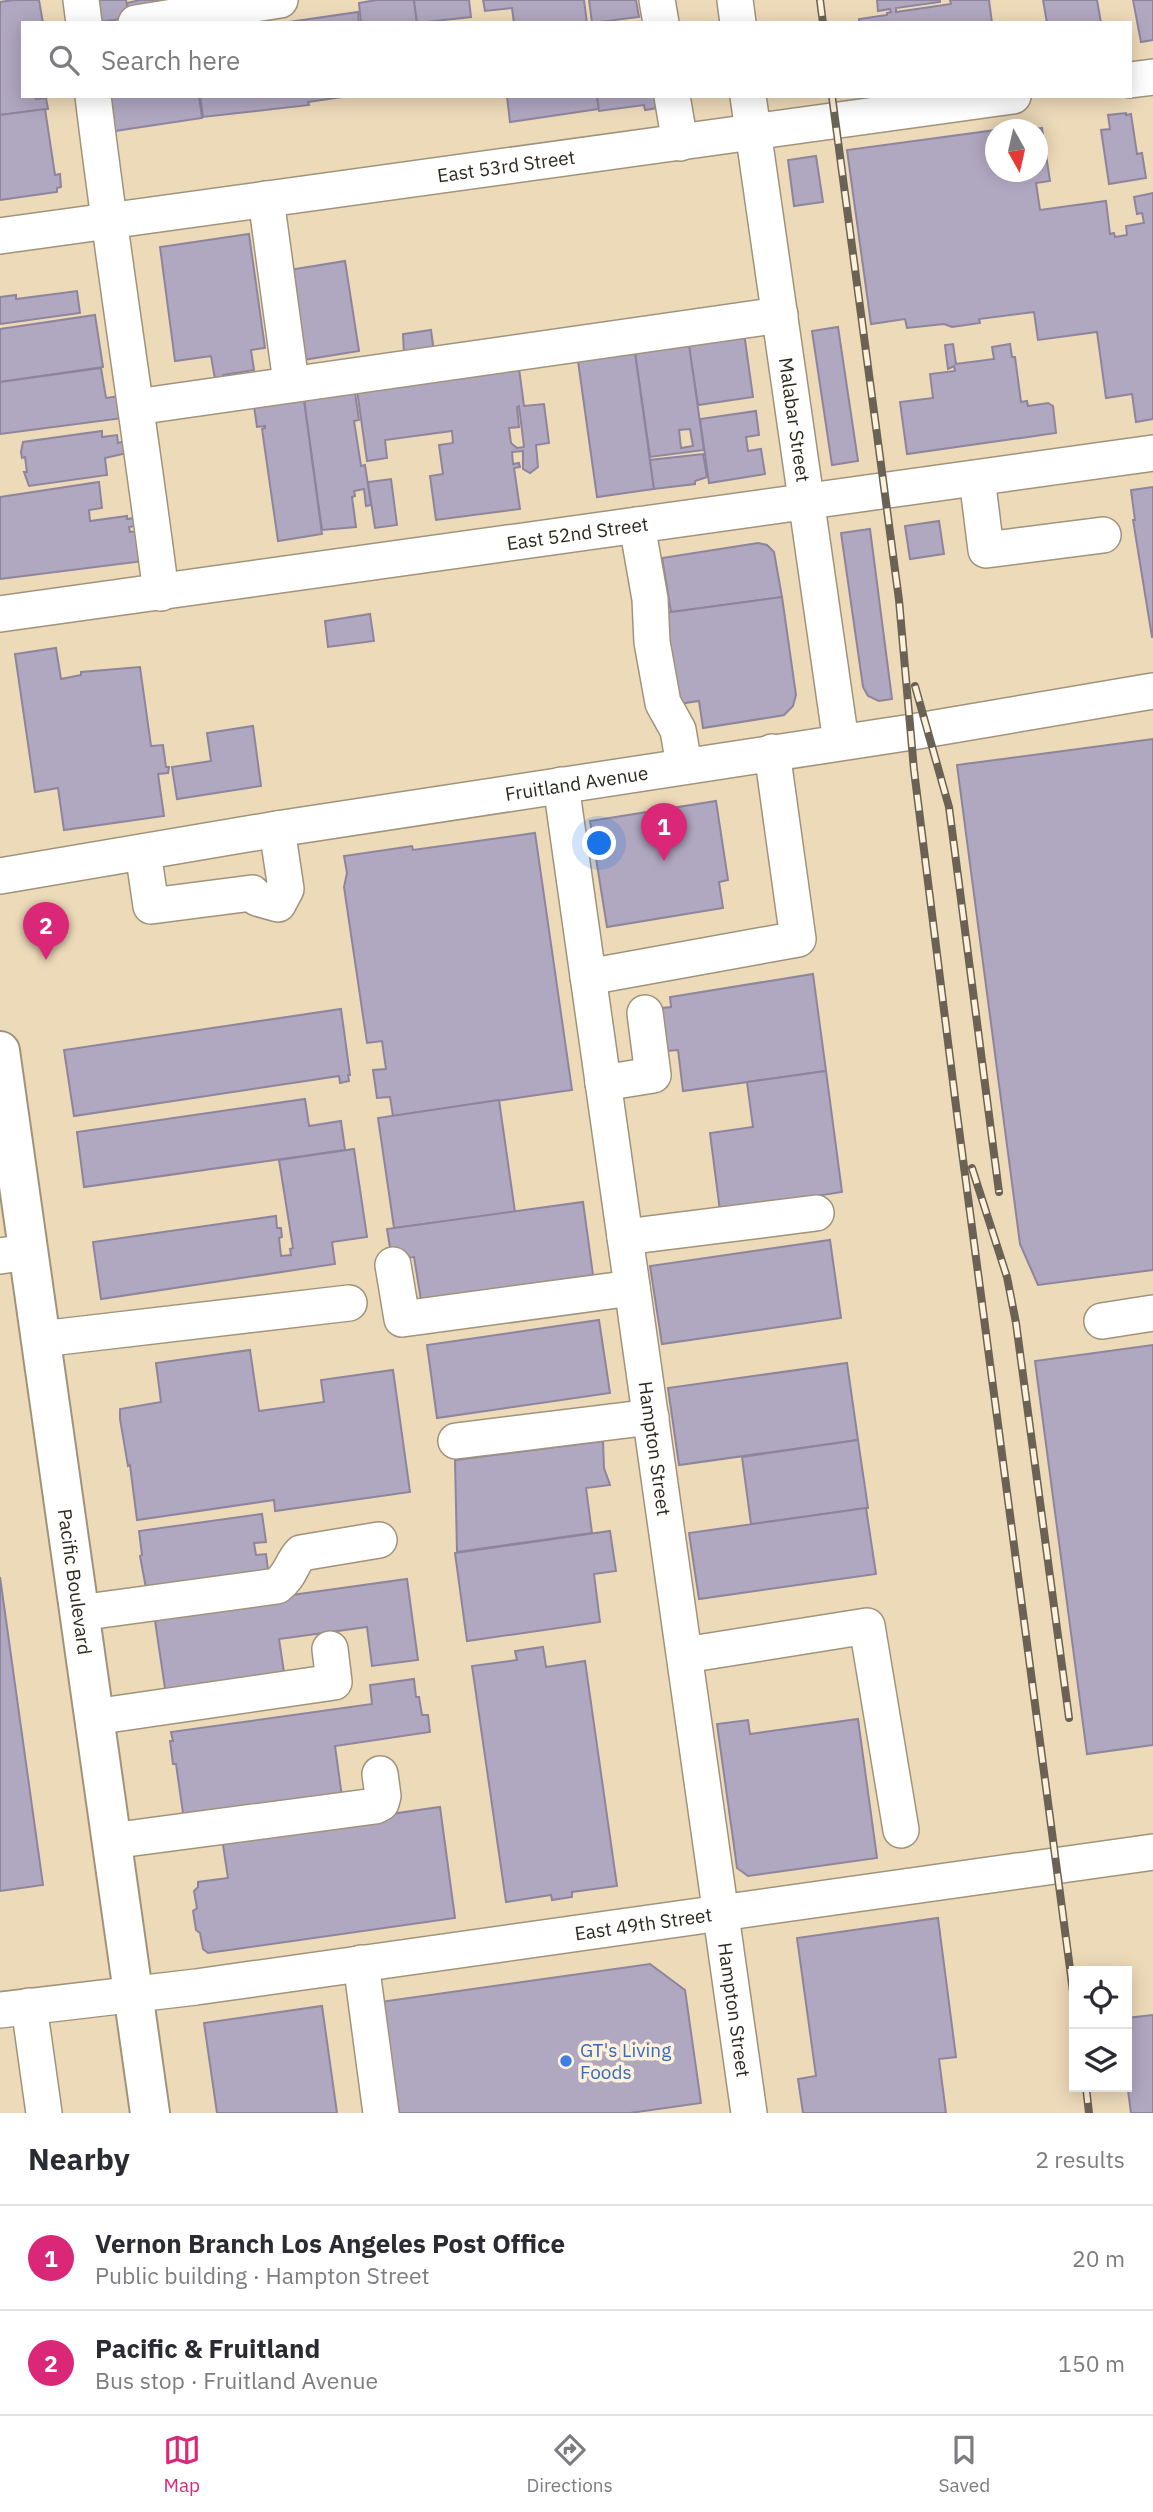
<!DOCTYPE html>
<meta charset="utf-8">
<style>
body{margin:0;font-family:"IBM Plex Sans",sans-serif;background:#f7f7f7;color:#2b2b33}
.controls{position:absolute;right:21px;bottom:21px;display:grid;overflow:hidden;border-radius:0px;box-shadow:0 4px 18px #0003}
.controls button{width:63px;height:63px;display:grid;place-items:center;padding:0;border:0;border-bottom:2px solid #e1e1e2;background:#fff;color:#2b2b33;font:35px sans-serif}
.compass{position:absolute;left:985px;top:119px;width:63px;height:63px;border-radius:50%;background:#fff;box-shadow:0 4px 18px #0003;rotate:172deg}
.you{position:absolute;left:600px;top:844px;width:24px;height:24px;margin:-18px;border:5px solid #fff;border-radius:50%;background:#1a73e8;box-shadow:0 0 0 10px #1a73e833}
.badge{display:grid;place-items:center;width:46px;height:46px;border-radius:50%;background:#db2777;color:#fff;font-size:23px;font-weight:700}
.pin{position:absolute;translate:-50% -58px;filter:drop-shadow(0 2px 4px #0008)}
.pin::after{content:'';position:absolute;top:37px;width:24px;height:21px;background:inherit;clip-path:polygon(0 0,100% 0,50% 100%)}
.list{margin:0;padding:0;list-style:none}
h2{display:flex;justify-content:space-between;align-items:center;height:91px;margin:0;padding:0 28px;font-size:30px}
h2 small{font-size:23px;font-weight:400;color:#7c7c81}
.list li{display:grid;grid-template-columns:46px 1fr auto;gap:21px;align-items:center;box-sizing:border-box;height:105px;padding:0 28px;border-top:2px solid #e1e1e2}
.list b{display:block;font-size:26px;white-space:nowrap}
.list p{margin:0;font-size:23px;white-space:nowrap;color:#7c7c81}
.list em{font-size:23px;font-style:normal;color:#7c7c81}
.icon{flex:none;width:38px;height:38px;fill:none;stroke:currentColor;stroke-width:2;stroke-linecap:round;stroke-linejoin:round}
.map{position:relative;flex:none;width:1153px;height:2113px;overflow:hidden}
.search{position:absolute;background:#fff;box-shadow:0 4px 18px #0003;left:21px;right:21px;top:21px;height:77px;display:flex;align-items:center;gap:18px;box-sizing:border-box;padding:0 24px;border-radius:0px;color:#7c7c81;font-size:26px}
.sheet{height:301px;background:#fff}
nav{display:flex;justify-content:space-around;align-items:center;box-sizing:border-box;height:98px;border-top:2px solid #e1e1e2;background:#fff;font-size:19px;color:#7c7c81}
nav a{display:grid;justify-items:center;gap:4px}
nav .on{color:#db2777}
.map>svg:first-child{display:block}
</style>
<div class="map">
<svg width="1153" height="2113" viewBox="0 0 1153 2113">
<rect width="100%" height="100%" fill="#f3e4cb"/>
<path fill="#eddab9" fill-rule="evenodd" d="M0 0H1153V2113H0ZM23 23H1130V96H23ZM996 130H1038V172H996ZM1074 1971H1127V2087H1074Z"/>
<g fill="#b0a7c0" stroke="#8e859d" stroke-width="2" fill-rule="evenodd">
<polygon points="13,0 39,0 43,23 23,23 23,96 36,96 36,99 46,98 48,109 0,115 0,2"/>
<polygon points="89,0 126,0 129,18 92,23"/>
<polygon points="140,0 183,0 129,18 127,3"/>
<polygon points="376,0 414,0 417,23 361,23 359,3"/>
<polygon points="414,0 469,0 471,17 417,23"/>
<polygon points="483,0 584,0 587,23 514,23 512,8 485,11"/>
<polygon points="589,0 636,0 639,17 592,23"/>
<polygon points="877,0 940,0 940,2 896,8 896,12 951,4 950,0 989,0 992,23 859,23 859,19 887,15 887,13 891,12 890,9 878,11"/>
<polygon points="1043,0 1097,0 1101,23 1047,23"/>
<polygon points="1133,0 1153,0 1153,40 1141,42"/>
<polygon points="358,12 359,23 282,23"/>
<polygon points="103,96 199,96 202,118 108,132"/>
<polygon points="200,96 349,96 308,102 309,105 203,117"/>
<polygon points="507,96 597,96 599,109 510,122"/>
<polygon points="597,96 656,96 658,108 645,110 644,105 599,111"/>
<polygon points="45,109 55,175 60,174 61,187 57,188 57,192 0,200 0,115"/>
<polygon points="1126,113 1126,115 1131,114 1137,154 1142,153 1146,178 1109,184 1101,130 1110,129 1108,115"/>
<polygon points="1042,128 1050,181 1036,183 1040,210 1106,201 1110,234 1114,233 1115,237 1127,235 1126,226 1144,223 1142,213 1137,214 1134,197 1153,193 1153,419 1136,422 1132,394 1106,398 1097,332 1038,340 1034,312 979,319 980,323 952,327 944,324 907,328 905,319 871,324 847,150 996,130 996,172 1038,172 1038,130 1028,130"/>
<polygon points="816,156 823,202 794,206 788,160"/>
<polygon points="249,234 265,348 251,350 254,370 223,375 225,384 216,385 211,356 175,361 160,247"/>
<polygon points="345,261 359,351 303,360 289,270"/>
<polygon points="77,291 80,313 0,324 0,297 16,295 16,299"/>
<polygon points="95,315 103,367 0,382 0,329"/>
<polygon points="838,327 858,461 832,465 812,331"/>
<polygon points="431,330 434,352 404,354 403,334"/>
<polygon points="744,333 753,397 698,405 688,341"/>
<path d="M688 338 704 450 650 457 634 346ZM690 429 693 446 681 448 679 430Z"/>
<polygon points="953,344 956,364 994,359 992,347 1010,344 1012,357 1015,357 1021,402 1027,401 1028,406 1048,403 1053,406 1056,433 907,454 900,402 933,398 930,374 955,371 954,366 948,369 945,345"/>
<polygon points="634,346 654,489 597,497 577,354"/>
<path d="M518 361 524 406 544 404 549 443 536 445 538 467 530 473 523 469V451L512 452 513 464 519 463 520 467 514 468 520 509 436 520 430 476 443 474 439 445 453 443 452 431 385 440 387 458 367 461 356 383ZM519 406 524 447 517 448 511 443 509 428 519 427 517 407Z"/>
<polygon points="101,368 106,398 128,395 131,417 0,434 0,382"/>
<polygon points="354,386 359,420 354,421 361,466 365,465 371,505 366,506 364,489 354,491 355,496 352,497 356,527 322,530 303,393"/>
<polygon points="303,393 322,534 278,541 262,429 265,428 265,426 257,427 254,406"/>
<polygon points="756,411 759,435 746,437 748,451 761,449 765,474 709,483 700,419"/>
<polygon points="102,431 102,437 117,435 118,443 125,441 127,453 105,458 107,475 29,486 24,472 27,472 25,457 22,458 21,452 23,442"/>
<polygon points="703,454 707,477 695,481 695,484 654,489 650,460"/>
<polygon points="391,479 397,525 375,528 368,482"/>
<polygon points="99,482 102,508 89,510 90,521 127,516 127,519 141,517 142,525 129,527 130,532 148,530 152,560 0,579 0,497"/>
<polygon points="1153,487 1153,637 1152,637 1133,520 1135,520 1131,490"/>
<polygon points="939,521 944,554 910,559 905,526"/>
<polygon points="870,529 892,699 879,701 868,696 863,687 841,533"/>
<polygon points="758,543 767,545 774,552 782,597 671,612 662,558"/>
<polygon points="782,597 796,695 793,706 784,715 779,716 703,728 699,701 678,704 664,613"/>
<polygon points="370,614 374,641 328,647 325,621"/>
<polygon points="56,648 61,679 81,675 81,672 140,667 151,746 163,745 166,767 169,767 168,773 158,774 164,816 64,830 58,788 35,792 15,654"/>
<polygon points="253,726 261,786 177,799 172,767 211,761 207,733"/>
<polygon points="1153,739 1153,1270 1038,1285 1020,1244 957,765"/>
<polygon points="716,801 728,880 719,882 723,908 607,927 590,821"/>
<polygon points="535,833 572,1090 393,1116 390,1097 377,1098 373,1070 386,1069 382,1041 367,1043 344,887 347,873 344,856 412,846 413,850"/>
<polygon points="813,974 826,1071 683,1091 678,1050 667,1051 662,1008 671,1007 670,997"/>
<polygon points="341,1009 350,1075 348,1075 349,1081 340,1083 339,1076 74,1116 64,1050"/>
<polygon points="826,1071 842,1192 720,1211 710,1133 753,1127 747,1082"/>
<polygon points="305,1099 309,1126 341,1121 345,1150 84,1187 77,1132"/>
<polygon points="499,1100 515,1212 394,1228 378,1118"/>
<polygon points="354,1149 367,1237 332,1242 335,1264 101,1299 93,1242 276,1216 277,1228 281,1228 282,1237 279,1238 281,1256 291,1255 290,1249 293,1248 279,1160"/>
<polygon points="583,1202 593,1275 421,1300 414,1257 392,1260 387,1229"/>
<polygon points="830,1240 841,1318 662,1344 650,1266"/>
<polygon points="599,1320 610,1393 437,1418 427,1345"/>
<polygon points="1153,1345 1153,1745 1087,1754 1035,1361"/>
<polygon points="250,1350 259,1411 324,1402 321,1380 393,1370 410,1492 275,1511 274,1500 137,1520 130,1465 128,1466 120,1419 120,1409 161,1402 156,1363"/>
<polygon points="847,1363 858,1440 679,1465 668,1388"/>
<polygon points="858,1440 868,1508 751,1524 742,1457"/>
<polygon points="603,1441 604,1468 610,1485 586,1488 592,1533 457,1552 455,1460"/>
<polygon points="866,1508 876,1574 699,1599 689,1533"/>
<polygon points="262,1514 266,1542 254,1543 256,1555 266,1554 269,1578 148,1599 140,1556 142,1555 139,1531"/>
<polygon points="610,1531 616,1571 594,1574 600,1622 467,1641 455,1553"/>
<polygon points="0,1577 43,1885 0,1891"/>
<polygon points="407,1579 418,1660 372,1666 367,1627 279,1639 285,1679 166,1695 154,1614"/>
<polygon points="543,1647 546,1667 585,1661 617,1886 572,1892 572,1897 552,1900 551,1895 506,1902 472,1666 517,1660 515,1651"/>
<polygon points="414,1679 416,1697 419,1697 422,1715 428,1715 430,1732 335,1746 342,1797 184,1820 176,1764 173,1764 170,1741 173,1741 171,1732 372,1704 370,1685"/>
<polygon points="858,1719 877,1858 748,1876 737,1868 717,1724 748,1720 750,1734"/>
<polygon points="440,1807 455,1918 208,1953 203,1949 200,1933 196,1930 193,1911 197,1908 194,1891 198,1887 198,1882 228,1878 222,1838"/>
<polygon points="938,1918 956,2057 939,2059 946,2113 803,2113 798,2079 816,2076 797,1938"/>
<polygon points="650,1964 685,1990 701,2103 630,2113 395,2113 380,2002"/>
<polygon points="322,2006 337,2113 217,2113 204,2023"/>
<polygon points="1153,2015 1153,2113 1131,2113 1127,2083 1127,2018"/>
</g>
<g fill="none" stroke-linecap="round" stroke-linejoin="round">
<defs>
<g id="minor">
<polyline points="81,0 84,23"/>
<polyline points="657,0 661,23"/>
<polyline points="735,0 738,23"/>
<polyline points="136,23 280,0"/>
<polyline points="1130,80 1153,77"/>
<path d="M93 96C113 262 140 427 161 593"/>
<polyline points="672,96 680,143"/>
<path id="s1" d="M748 96 841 742"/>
<polyline points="266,199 289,368"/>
<path id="s2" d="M0 236 1013 96"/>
<polyline points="136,407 780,315"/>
<polyline points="977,478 986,550 1103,535"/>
<polyline points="637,525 650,599 652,642 663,703 678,730 684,765"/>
<path id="s3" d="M0 614 1153 453"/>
<path id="s4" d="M561 785 749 2113"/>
<polyline points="143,852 151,906 252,893 257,898 278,904 286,889 277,829"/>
<path id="s5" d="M0 876 277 829 912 732 1153 691"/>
<polyline points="588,977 798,939 772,752"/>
<polyline points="603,1083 653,1075 645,1013"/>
<polyline points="625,1237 816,1213"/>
<polyline points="0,1256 28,1252"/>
<polyline points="393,1265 402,1319 632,1288"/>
<polyline points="1102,1321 1153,1313"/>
<polyline points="41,1339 349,1303"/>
<polyline points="456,1441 651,1417"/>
<path d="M79 1613 277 1586C292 1574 290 1565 301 1553L379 1540"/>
<polyline points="685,1655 867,1626 901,1830"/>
<polyline points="94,1717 334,1682 330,1649"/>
<polyline points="111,1841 375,1806 381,1803 383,1796 380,1774"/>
<polyline points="361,1963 381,2113"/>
<polyline points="29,2006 44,2113"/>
<path id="s6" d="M0 2010 196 1987 1153 1852"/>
</g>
<g id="major">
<path id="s7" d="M0 1051 150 2113"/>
</g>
</defs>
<use href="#minor" stroke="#a1937b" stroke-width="38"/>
<use href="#major" stroke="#a1937b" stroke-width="42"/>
<use href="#minor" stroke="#fff" stroke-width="35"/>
<use href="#major" stroke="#fff" stroke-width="38"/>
<defs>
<g id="rail">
<polyline points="820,0 823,23"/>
<polyline points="832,96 899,600 914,770 957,1114 1074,1999"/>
<polyline points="915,686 949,807 999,1192"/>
<polyline points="972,1168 1007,1277 1016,1323 1069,1718"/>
<polyline points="1086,2087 1089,2113"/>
</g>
</defs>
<use href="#rail" stroke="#6a6254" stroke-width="8"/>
<use href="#rail" stroke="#fef2dd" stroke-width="5" stroke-dasharray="16" stroke-linecap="butt"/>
</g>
<circle fill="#3f7fe0" stroke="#fef2dd" stroke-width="2.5" cx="566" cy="2061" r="7"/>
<g text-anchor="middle" stroke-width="7" stroke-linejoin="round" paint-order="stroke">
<g font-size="19" fill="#2e291f" stroke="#fef2dd">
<text dy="7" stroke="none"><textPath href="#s2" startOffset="511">East 53rd Street</textPath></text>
<text dy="7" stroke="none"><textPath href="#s1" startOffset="327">Malabar Street</textPath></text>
<text dy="7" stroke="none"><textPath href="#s3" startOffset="583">East 52nd Street</textPath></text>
<text dy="7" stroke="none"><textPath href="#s5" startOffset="584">Fruitland Avenue</textPath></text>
<text dy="7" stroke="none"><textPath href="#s4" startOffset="670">Hampton Street</textPath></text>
<text dy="7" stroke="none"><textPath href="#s7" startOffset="536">Pacific Boulevard</textPath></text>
<text dy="7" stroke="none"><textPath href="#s6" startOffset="649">East 49th Street</textPath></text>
<text dy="7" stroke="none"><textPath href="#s4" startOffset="1237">Hampton Street</textPath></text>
</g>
<g font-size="19" fill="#366cbe" stroke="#fef2dd" text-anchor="start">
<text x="580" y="2057">GT's Living<tspan x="580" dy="22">Foods</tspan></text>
</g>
</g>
</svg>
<div class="controls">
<button><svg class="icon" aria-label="locate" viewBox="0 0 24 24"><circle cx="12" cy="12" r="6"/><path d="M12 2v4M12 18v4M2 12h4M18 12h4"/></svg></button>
<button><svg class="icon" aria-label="layers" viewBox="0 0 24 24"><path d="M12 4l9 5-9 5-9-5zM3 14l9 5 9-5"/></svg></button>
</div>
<svg class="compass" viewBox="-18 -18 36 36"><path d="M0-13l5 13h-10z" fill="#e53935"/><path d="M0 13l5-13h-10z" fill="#7c7c81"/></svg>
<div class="you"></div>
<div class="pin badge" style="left:664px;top:861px">1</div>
<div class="pin badge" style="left:46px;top:960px">2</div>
<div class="search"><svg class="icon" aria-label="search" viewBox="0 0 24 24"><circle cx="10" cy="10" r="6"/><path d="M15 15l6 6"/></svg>Search here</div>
</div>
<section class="sheet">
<h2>Nearby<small>2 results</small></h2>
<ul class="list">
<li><span class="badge">1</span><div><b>Vernon Branch Los Angeles Post Office</b><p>Public building · Hampton Street</p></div><em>20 m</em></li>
<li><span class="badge">2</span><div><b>Pacific &amp; Fruitland</b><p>Bus stop · Fruitland Avenue</p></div><em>150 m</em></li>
</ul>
</section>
<nav>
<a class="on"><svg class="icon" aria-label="map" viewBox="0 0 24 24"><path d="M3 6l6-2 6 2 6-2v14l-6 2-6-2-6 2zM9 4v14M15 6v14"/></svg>Map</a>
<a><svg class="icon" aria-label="directions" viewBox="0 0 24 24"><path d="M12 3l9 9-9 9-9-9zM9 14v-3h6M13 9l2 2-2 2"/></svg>Directions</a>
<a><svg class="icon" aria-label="saved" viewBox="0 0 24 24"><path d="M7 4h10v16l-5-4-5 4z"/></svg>Saved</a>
</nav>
